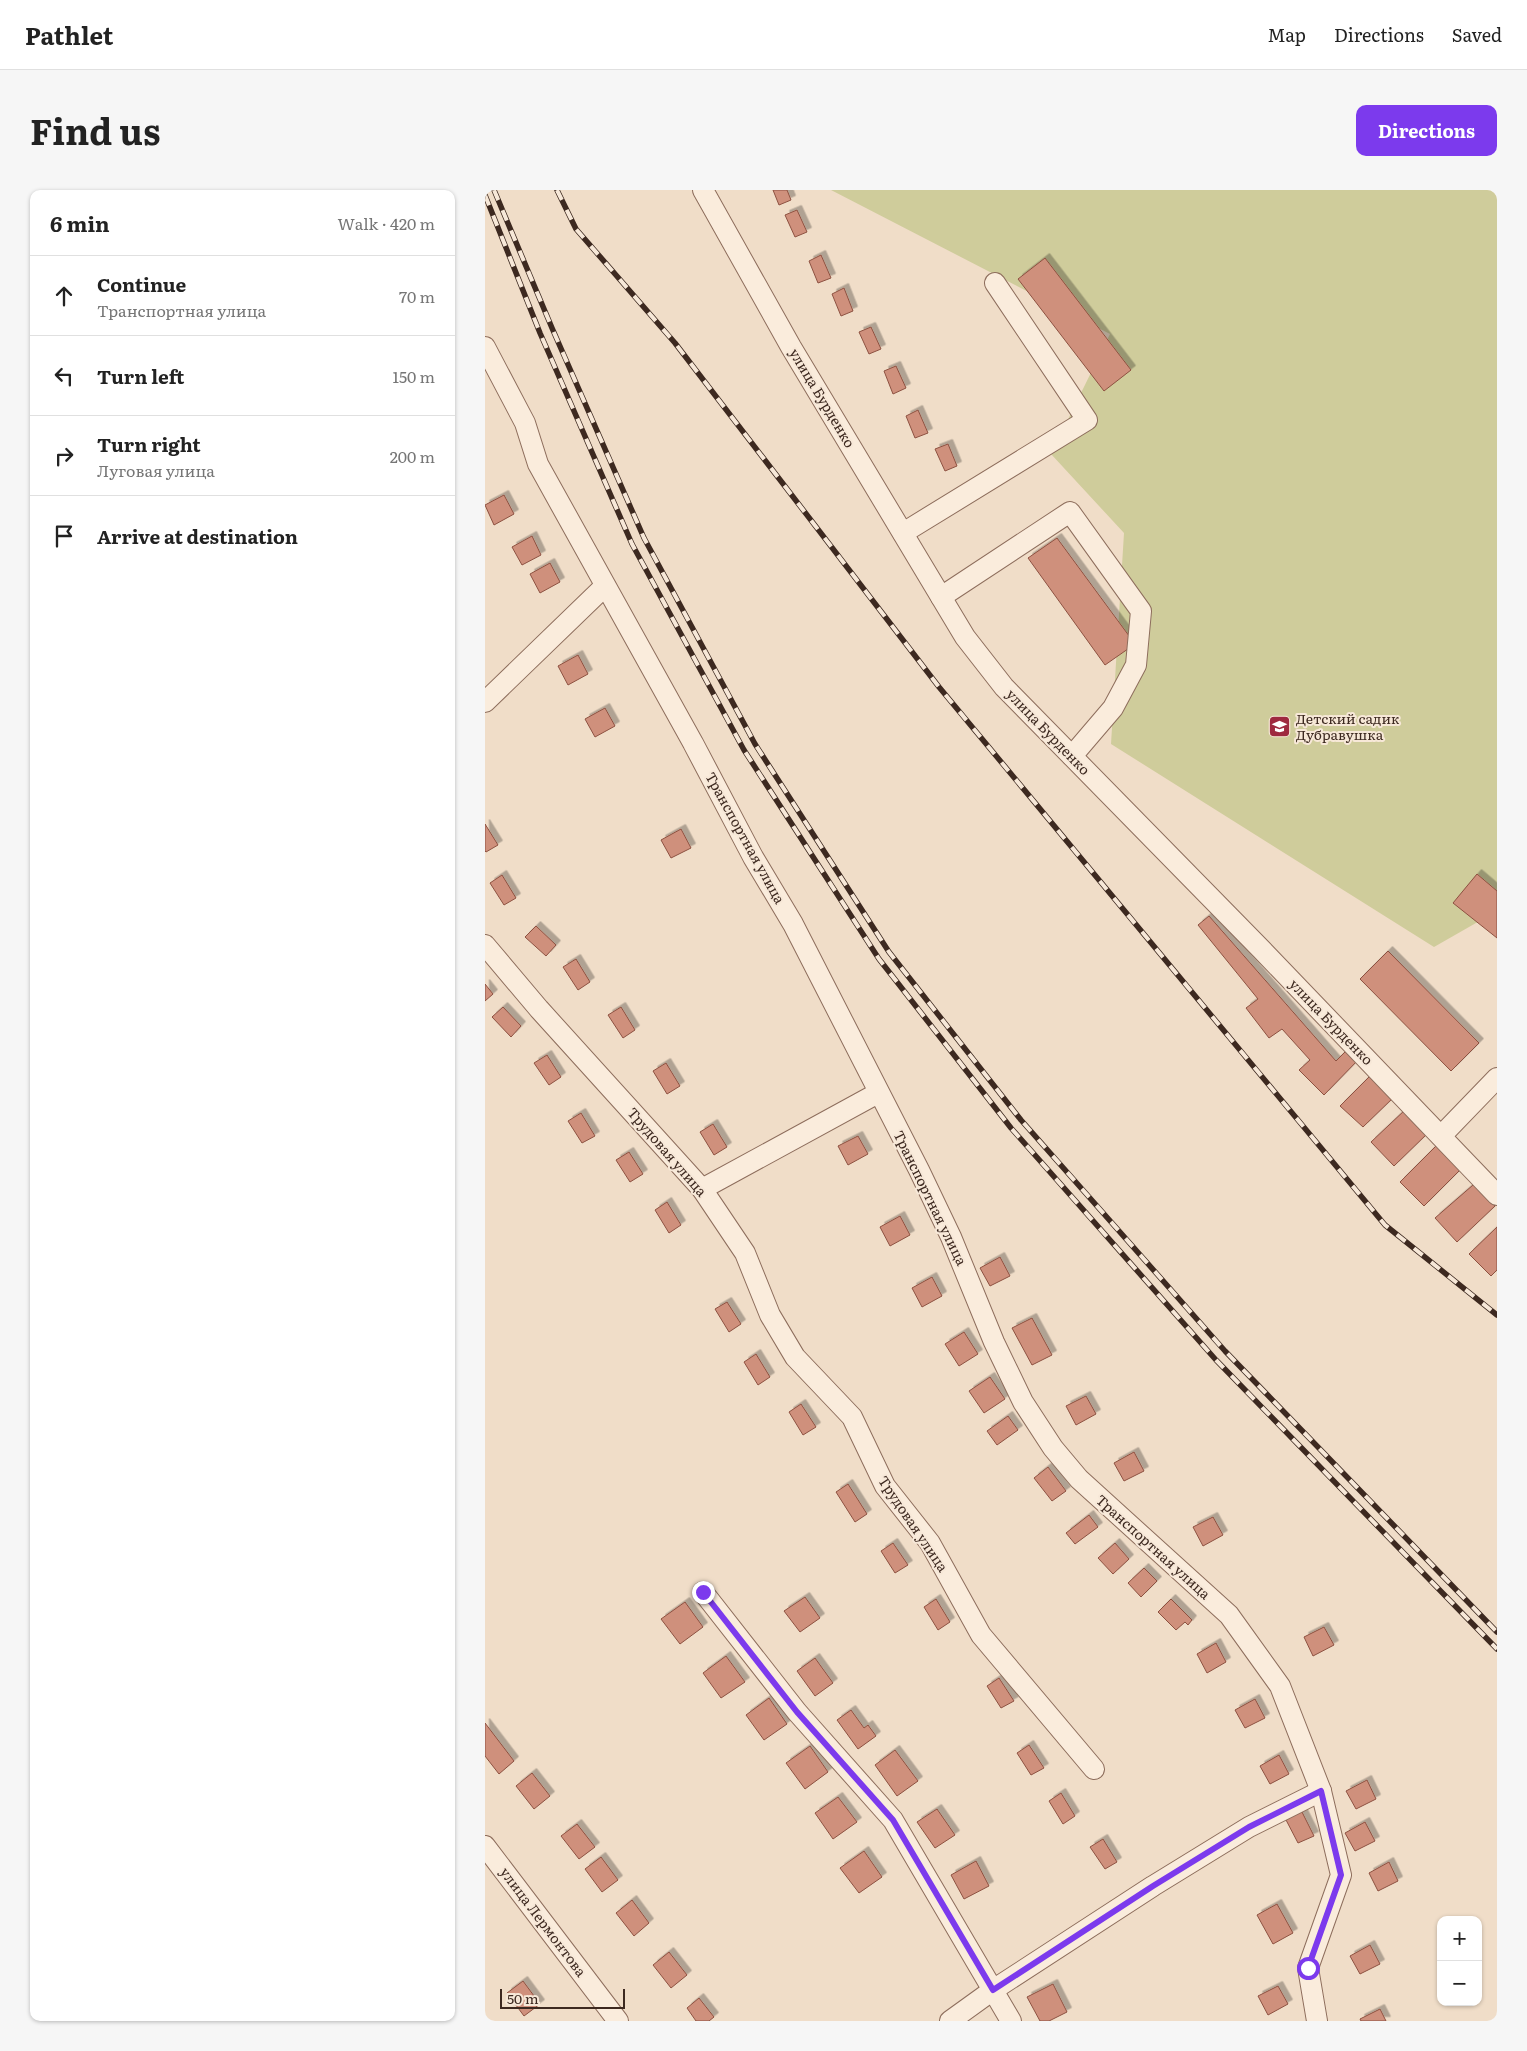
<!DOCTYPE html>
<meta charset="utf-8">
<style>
body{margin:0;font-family:Literata,serif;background:#f6f6f6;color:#222}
.controls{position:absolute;right:15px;bottom:15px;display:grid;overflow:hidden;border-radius:10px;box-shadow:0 1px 4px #0004}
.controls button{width:45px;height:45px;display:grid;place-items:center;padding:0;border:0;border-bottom:1px solid #e0e0e0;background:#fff;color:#222;font:25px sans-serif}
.scale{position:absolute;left:15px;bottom:12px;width:125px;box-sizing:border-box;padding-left:5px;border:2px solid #3d2920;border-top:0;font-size:14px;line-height:18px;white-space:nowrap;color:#3d2920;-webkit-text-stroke:4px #f7e8d8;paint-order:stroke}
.stop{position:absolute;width:15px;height:15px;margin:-11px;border:4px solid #7c3aed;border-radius:50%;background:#fff}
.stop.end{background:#7c3aed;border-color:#fff;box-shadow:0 1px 5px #0008}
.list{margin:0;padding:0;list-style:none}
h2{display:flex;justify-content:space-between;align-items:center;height:65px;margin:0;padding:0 20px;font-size:21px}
h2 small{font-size:16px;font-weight:400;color:#767676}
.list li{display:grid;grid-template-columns:32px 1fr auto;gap:15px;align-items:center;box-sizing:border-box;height:80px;padding:0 20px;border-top:1px solid #e0e0e0}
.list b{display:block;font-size:19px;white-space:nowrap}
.list p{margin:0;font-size:16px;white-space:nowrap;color:#767676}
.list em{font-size:16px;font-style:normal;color:#767676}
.icon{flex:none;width:28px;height:28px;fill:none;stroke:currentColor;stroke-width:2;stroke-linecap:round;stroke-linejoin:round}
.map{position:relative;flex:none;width:1012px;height:1831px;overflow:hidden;border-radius:10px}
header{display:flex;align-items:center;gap:30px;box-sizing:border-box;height:70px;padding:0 25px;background:#fff;border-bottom:1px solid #e0e0e0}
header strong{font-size:24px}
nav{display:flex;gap:28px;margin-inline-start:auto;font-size:18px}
.intro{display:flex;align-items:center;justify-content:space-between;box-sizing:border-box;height:120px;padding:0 30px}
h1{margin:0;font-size:35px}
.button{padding:12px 22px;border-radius:10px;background:#7c3aed;color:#fff;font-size:18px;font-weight:700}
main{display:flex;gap:30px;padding:0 30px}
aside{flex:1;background:#fff;border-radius:10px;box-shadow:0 1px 4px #0004}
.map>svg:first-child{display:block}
</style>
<header>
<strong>Pathlet</strong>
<nav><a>Map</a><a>Directions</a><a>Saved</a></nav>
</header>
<div class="intro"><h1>Find us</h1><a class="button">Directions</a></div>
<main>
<aside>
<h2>6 min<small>Walk · 420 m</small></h2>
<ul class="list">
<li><svg class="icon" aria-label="ahead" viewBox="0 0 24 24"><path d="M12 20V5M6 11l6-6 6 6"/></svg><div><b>Continue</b><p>Транспортная улица</p></div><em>70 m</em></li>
<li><svg class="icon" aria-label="left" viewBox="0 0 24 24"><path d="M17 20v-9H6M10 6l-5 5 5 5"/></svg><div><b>Turn left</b></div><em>150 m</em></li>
<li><svg class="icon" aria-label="right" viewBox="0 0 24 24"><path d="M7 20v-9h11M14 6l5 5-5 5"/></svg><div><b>Turn right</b><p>Луговая улица</p></div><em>200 m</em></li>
<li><svg class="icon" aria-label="arrive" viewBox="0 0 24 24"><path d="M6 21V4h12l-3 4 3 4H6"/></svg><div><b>Arrive at destination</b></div></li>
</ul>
</aside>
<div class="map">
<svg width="1012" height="1831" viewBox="0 0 1012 1831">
<defs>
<filter id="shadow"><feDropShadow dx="4.5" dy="-4.5" stdDeviation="0" flood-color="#0004"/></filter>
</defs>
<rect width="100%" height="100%" fill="#f0ddc8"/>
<polygon fill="#cfcc9b" points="346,0 1012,0 1012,721 949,757 626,554 639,343 566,264 625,144"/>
<g fill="#cf907c" stroke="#8d5141" filter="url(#shadow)">
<polygon points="288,0 302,0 306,10 294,15"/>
<polygon points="312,20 322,42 310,47 300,25"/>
<polygon points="336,65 346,88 333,93 324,71"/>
<polygon points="560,68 646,180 619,201 533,89"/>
<polygon points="359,98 368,121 356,126 347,104"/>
<polygon points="386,137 396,159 384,164 374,142"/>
<polygon points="411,176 421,198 408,204 399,181"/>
<polygon points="433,220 443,243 430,248 421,226"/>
<polygon points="463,254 472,276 460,281 450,259"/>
<polygon points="19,305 29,324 9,335 0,315"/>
<polygon points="47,346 56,365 37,375 27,357"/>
<polygon points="572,348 650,454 620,475 543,368"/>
<polygon points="65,373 75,392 55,403 45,384"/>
<polygon points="93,465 103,484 83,495 73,476"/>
<polygon points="120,518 130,536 110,547 100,529"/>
<polygon points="0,634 13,655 1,662 0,661"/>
<polygon points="196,639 206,658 186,668 176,650"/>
<polygon points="992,684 1012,701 1012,748 968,713"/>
<polygon points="17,685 31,708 19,715 5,693"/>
<polygon points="724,726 851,871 864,858 875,868 839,905 814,880 825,870 797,839 784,848 761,818 773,809 713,735"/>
<polygon points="51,736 71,755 61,766 40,747"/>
<polygon points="903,761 994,853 966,881 875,789"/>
<polygon points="91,769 105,792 93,800 78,777"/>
<polygon points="0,794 8,804 0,811"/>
<polygon points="18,817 36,836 26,847 7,827"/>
<polygon points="136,817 150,840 138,848 123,825"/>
<polygon points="62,865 76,887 64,895 49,873"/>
<polygon points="181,873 195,896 182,904 168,881"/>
<polygon points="885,886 909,907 878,937 855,916"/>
<polygon points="921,919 944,942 909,976 886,952"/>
<polygon points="96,923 110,946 97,953 83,931"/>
<polygon points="228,934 242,957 229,965 215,942"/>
<polygon points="373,946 383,964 363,975 353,956"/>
<polygon points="953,954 976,979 939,1016 915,992"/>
<polygon points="144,962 158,984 145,992 131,970"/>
<polygon points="988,995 1010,1016 972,1052 950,1028"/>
<polygon points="182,1012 196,1035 184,1043 170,1020"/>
<polygon points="415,1026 425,1045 405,1056 395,1037"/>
<polygon points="1012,1037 1012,1080 1006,1086 984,1064"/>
<polygon points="515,1067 525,1086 505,1096 495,1078"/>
<polygon points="447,1087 457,1106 437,1117 427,1098"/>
<polygon points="242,1112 256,1134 244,1142 230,1119"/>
<polygon points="547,1128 567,1165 547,1175 527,1138"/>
<polygon points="479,1142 493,1164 474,1176 460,1154"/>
<polygon points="271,1164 285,1187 273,1195 259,1172"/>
<polygon points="505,1187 520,1209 499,1223 484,1201"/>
<polygon points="601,1206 611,1224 591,1235 581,1216"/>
<polygon points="316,1214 331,1237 318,1245 304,1222"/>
<polygon points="523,1226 533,1240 512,1255 502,1241"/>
<polygon points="649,1262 659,1281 639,1291 629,1273"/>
<polygon points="563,1277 581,1301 567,1311 549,1288"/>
<polygon points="363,1294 382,1324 370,1332 351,1302"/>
<polygon points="604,1325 613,1337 590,1354 581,1343"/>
<polygon points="728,1327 738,1345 718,1356 708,1337"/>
<polygon points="408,1353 423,1375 410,1383 396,1361"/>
<polygon points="630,1353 644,1369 628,1384 613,1368"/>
<polygon points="659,1378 672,1391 656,1407 643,1393"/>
<polygon points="320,1407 335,1428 315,1442 299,1421"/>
<polygon points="451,1409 465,1432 453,1440 439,1417"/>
<polygon points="686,1409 707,1430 703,1435 700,1432 691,1440 673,1422"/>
<polygon points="200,1412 218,1437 195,1454 176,1429"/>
<polygon points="839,1437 849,1455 828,1466 819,1447"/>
<polygon points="731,1453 741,1472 722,1483 712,1464"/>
<polygon points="241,1466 260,1492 236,1508 218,1483"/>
<polygon points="330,1468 348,1493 330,1506 312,1481"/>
<polygon points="514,1488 529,1511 516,1518 502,1496"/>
<polygon points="284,1508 302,1534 279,1550 261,1525"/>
<polygon points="770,1509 780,1528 760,1538 750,1520"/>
<polygon points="366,1520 379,1538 383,1535 391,1546 373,1559 352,1530"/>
<polygon points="0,1533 29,1571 14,1584 0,1566"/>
<polygon points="544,1555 559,1578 546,1585 532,1563"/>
<polygon points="325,1556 343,1582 320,1599 301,1573"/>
<polygon points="410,1560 433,1591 412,1606 390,1575"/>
<polygon points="794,1565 804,1584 785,1594 775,1576"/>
<polygon points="47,1583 65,1606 49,1619 31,1596"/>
<polygon points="882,1590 891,1609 871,1619 861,1601"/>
<polygon points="576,1603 590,1626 578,1634 564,1611"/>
<polygon points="353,1607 372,1632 348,1649 330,1623"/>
<polygon points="452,1619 470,1645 450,1658 432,1632"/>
<polygon points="816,1620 829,1646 813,1653 800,1628"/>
<polygon points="880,1632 890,1651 870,1661 860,1643"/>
<polygon points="92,1634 110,1657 94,1669 76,1646"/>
<polygon points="618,1649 632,1672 620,1679 605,1657"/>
<polygon points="379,1661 397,1687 374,1703 355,1678"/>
<polygon points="116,1667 133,1690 117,1702 100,1679"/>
<polygon points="491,1671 504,1696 479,1709 466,1685"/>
<polygon points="904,1672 913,1691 893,1701 884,1683"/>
<polygon points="147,1710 164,1733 149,1746 131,1723"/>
<polygon points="792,1714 808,1743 788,1754 772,1725"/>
<polygon points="885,1755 895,1774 875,1784 865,1766"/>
<polygon points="184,1762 202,1785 186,1798 168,1775"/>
<polygon points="38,1791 55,1814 39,1826 22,1803"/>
<polygon points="568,1794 582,1822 564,1831 555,1831 542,1807"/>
<polygon points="793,1796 803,1814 783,1825 773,1806"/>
<polygon points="214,1808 229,1827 224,1831 211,1831 202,1818"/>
<polygon points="895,1819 901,1831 876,1831 875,1829"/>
</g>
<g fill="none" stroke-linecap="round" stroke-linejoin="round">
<defs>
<g id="minor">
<polyline points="218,0 306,157 480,447 519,497 776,759 1012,1005"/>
<polyline points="0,157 40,233 53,274 208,553 268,667 308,734 434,980 466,1047 509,1152 538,1212 568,1258 594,1289 744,1425 795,1496 836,1601 856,1685 823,1778 832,1831"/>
<polyline points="418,343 602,230 510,93"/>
<polyline points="456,407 585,322 656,421 651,475 628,518 587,566"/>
<polyline points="0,512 120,396"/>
<polyline points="0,755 54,819 217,999 260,1063 285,1125 310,1167 367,1227 400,1296 445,1353 496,1445 609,1579"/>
<polyline points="956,946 1012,888"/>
<polyline points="217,999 393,903"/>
<polyline points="218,1402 312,1522 408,1630 526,1831"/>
<polyline points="0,1656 133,1831"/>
<polyline points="465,1831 508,1800 668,1696 764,1637 836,1601"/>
</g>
</defs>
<use href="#minor" stroke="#8d6d5c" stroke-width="22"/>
<use href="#minor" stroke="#faecdc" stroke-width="20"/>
<defs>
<g id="rail">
<polyline points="9,0 67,138 159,348 270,554 404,762 536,930 740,1161 1012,1442"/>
<polyline points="72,0 91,39 190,153 454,497 900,1035 1012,1125"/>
<polyline points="0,5 55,143 147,354 259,560 394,769 526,938 731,1170 1012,1459"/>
</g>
</defs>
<use href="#rail" stroke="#3d2920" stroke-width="5.5"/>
<use href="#rail" stroke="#f7e8d8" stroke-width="4" stroke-dasharray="11" stroke-linecap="butt"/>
</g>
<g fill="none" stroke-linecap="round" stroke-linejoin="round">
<polyline stroke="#7c3aed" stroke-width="6" points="218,1402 312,1522 408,1630 508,1800 668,1696 764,1637 836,1601 856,1685 823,1778"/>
</g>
<defs>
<symbol id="school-square" viewBox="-11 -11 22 22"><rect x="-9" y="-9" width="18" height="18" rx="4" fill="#9e293f" stroke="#f7e8d8"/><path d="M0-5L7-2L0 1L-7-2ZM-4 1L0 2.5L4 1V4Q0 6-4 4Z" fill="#fff"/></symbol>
</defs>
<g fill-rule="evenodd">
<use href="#school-square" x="782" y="524" width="25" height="25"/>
</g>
<g text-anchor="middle" stroke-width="4" stroke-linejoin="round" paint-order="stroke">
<g font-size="14" fill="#3d2920" stroke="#f7e8d8">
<text transform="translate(337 208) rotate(59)" y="5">улица Бурденко</text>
<text transform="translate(563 542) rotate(46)" y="5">улица Бурденко</text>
<text transform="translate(260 648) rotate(61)" y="5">Транспортная улица</text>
<text transform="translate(846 832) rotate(46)" y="5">улица Бурденко</text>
<text transform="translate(182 962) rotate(49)" y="5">Трудовая улица</text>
<text transform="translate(445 1008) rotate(64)" y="5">Транспортная улица</text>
<text transform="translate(428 1334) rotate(56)" y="5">Трудовая улица</text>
<text transform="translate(668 1357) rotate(42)" y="5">Транспортная улица</text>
<text transform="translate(58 1732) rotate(53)" y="5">улица Лермонтова</text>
</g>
<g font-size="14" fill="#3d2920" stroke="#f7e8d8" text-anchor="start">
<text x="811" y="534">Детский садик<tspan x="811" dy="16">Дубравушка</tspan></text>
</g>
</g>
</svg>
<div class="controls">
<button>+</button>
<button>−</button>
</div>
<div class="scale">50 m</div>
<div class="stop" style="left:823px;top:1778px"></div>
<div class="stop end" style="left:218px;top:1402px"></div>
</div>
</main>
